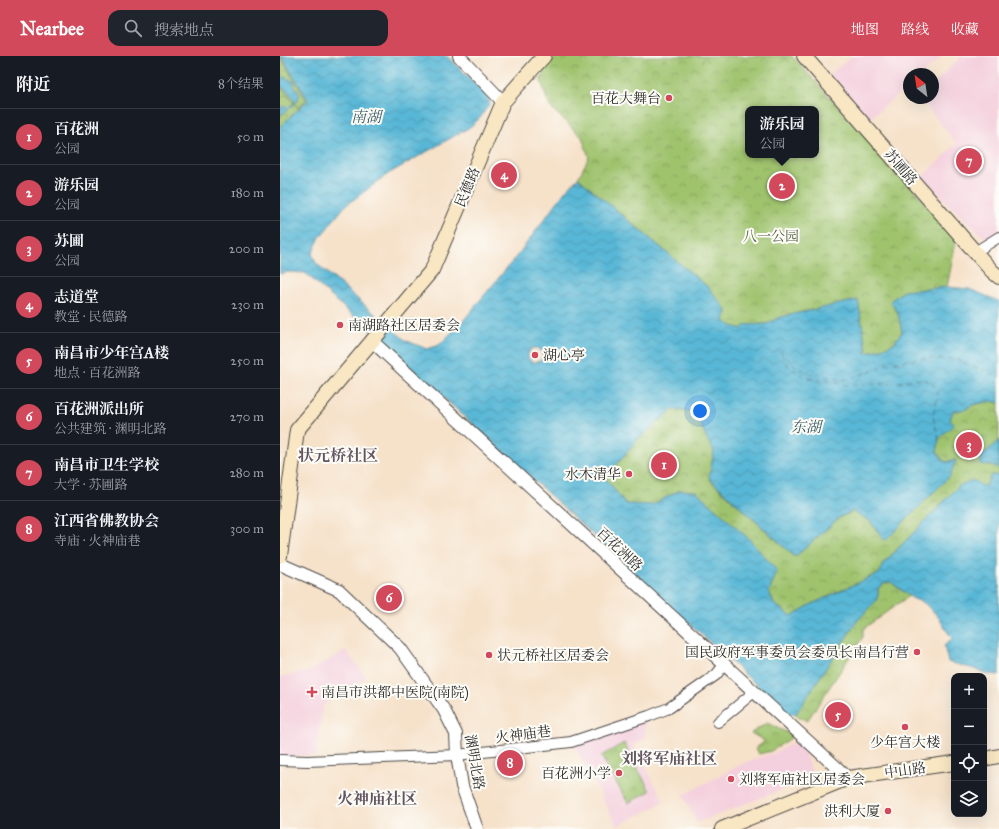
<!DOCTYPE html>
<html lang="zh">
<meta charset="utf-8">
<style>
body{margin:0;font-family:"IM FELL Great Primer","Noto Serif SC",serif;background:#20242c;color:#f1f3f6}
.controls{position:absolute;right:12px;bottom:12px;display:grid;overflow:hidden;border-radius:8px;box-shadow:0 4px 16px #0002}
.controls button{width:36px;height:36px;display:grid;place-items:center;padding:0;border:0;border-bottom:1px solid #363941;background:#171b24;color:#f1f3f6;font:20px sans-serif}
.compass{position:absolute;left:623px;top:12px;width:36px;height:36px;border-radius:50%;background:#171b24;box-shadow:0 4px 16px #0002;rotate:330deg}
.you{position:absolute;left:420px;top:355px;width:14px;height:14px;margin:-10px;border:3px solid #fff;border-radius:50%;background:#1a73e8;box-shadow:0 0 0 6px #1a73e833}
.badge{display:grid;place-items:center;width:26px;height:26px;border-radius:50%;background:#d1495b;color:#fff;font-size:13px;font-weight:700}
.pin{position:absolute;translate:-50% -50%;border:2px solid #fff;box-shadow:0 1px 4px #0006}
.popup{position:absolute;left:465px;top:50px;width:74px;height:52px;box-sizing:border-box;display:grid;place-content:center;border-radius:8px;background:#171b24;filter:drop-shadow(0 1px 3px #0005);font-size:13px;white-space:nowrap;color:#9ea1a6}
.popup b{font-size:15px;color:#f1f3f6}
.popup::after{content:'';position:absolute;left:50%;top:100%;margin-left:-8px;border:8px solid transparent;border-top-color:#171b24}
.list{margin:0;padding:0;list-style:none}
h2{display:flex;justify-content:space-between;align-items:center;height:52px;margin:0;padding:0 16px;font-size:17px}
h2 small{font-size:13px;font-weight:400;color:#9ea1a6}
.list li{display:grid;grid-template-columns:26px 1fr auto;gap:12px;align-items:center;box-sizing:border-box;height:56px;padding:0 16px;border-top:1px solid #363941}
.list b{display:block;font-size:15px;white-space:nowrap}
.list p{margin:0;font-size:13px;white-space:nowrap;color:#9ea1a6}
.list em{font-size:13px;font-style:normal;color:#9ea1a6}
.icon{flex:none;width:22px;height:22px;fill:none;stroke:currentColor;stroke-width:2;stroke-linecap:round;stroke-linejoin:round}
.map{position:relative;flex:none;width:719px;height:773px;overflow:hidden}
header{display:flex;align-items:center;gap:24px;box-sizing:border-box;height:56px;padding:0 20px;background:#d1495b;color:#fff}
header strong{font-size:19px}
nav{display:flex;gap:22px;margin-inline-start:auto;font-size:14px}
.search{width:280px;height:36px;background:#20242c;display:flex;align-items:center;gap:10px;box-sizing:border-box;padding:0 14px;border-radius:12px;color:#9ea1a6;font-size:15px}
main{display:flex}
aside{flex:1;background:#171b24}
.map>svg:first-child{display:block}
</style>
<header>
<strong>Nearbee</strong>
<div class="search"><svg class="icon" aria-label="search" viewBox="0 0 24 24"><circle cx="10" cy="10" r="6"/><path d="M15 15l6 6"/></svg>搜索地点</div>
<nav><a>地图</a><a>路线</a><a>收藏</a></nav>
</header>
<main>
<aside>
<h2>附近<small>8个结果</small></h2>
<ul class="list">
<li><span class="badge">1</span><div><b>百花洲</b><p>公园</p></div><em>50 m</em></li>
<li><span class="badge">2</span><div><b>游乐园</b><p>公园</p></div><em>180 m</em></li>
<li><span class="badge">3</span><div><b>苏圃</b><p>公园</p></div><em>200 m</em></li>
<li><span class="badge">4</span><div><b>志道堂</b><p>教堂 · 民德路</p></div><em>230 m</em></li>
<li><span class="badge">5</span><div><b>南昌市少年宫A楼</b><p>地点 · 百花洲路</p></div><em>250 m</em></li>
<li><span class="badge">6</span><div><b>百花洲派出所</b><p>公共建筑 · 渊明北路</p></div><em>270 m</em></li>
<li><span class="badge">7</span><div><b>南昌市卫生学校</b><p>大学 · 苏圃路</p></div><em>280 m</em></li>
<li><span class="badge">8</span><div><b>江西省佛教协会</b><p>寺庙 · 火神庙巷</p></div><em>300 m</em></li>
</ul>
</aside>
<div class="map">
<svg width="719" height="773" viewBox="0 0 719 773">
<defs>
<pattern id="park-crowns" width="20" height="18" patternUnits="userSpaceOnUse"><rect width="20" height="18" fill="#9fc36d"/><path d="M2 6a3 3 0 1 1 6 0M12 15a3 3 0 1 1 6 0" fill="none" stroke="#829f5a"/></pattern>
<pattern id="garden-dots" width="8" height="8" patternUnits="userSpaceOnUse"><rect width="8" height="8" fill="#9fc36d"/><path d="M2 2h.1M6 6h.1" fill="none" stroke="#829f5a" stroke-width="1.8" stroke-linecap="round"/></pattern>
<pattern id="water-waves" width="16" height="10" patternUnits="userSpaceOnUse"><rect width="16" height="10" fill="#58b7d6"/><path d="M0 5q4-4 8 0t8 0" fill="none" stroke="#4995ae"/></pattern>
</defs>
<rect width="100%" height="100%" fill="#fdfcf7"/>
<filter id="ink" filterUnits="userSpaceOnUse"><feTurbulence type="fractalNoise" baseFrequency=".025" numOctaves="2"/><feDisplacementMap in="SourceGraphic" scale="8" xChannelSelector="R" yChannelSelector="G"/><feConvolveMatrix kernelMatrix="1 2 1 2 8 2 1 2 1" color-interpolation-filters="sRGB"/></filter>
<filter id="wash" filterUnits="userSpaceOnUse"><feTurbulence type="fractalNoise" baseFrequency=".012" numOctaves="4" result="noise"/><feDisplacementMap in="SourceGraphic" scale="16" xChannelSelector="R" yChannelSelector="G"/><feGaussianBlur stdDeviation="0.9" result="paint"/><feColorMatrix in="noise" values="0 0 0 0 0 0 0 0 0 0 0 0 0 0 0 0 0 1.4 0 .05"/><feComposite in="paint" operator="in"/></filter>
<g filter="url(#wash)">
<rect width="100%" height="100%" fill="#f6e1c9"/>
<g fill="#f4cfdd">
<polygon points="572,0 662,0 642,18 629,18 629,29 586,66 548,20"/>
<polygon points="682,0 719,0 719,176 707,184 641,122 677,88 640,42 653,42 653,29"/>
<polygon points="66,594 86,622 43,649 36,700 0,700 0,621 30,615"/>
<polygon points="366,663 365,682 354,689 384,746 337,770 294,688"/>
<polygon points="519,684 534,721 417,767 403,739 466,706 494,697"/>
</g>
<g fill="url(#park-crowns)" stroke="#65774c" fill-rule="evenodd">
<path d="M275 0H512L677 181 667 231 624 235 610 245 618 257 622 276 614 287 602 293 586 297 578 244 500 261 487 268 465 269 462 273 449 269 444 264 429 232 298 122 309 101 302 81 269 50 261 24 264 14ZM468 53H536V99H468Z"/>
<polygon points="2,1 28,44 0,71 0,2"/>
<path d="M712 345 719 347V419H718L705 431 679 430 603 508 600 518 590 521 534 547 511 560 494 548 489 536 497 515 400 434 372 449 346 448 325 422 359 382 393 353 420 356C419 370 427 383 434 395L429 423 515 501 560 461 574 455 590 465 605 485 676 404 665 406 657 396 659 383 674 368 670 364 673 355 686 353 692 349Z"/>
<polygon points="611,526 619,533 630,539 583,573 583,581 527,665 515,659 577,565 596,545 598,539 598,532 605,527"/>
<polygon points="487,667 510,678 511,682 491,695 479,698 476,692 485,685 471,677"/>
<polygon points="344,687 370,735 348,747 321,700"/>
</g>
<polygon fill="url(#garden-dots)" stroke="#65774c" points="1,2 26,44 18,52 0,30 0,17 2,15 0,12 0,3"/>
<g fill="url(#water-waves)" stroke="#427180" fill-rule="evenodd">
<path d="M0 0H167L205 37 210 47 200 62 190 71 108 118 65 150 40 181 32 198 36 207 125 284 147 293 159 289 183 265 240 196 287 133 298 122 429 232 447 255 444 264 449 269 462 273 465 269 487 268 500 261 578 244 587 297 602 293 614 287 622 276 618 257 610 245 624 235 667 231 689 233 719 245V347L712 345 692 349 686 353 673 355 670 364 674 368 659 383 657 396 665 406 676 404 670 420 605 485 590 465 573 455 560 461 515 501 429 422 434 395 427 383 419 364 420 356 393 353 359 382 325 422 346 448 372 449 400 434 416 435 469 483 497 515 489 536 494 548 511 560 534 547 590 521 599 518 603 508 679 430 692 424 705 431 711 419H719V619L706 618 698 614 668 606 664 590 672 583 657 559 644 547 632 542 611 526 605 527 598 532V539L596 545 577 565 515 659 506 656 115 297 25 217 8 216 0 218V71L28 44 2 1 0 2ZM252 292H257C266 297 264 307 253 306 249 304 247 301 249 296Z"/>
<path d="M4 21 13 25C14 27 14 29 15 32 16 33 19 36 19 37 21 45 6 56 0 59V52L5 50 7 52 14 47V44L11 39 1 30V22Z"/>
<polygon points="719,384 719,412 710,409 700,408 702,400"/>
</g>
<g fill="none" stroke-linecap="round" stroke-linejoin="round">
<g stroke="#3b5c67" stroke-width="1" stroke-dasharray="5 4" stroke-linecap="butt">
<polyline points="659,383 654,366 653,359 657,343 658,336 653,328 644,323 633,324 607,328 567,329 539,324 524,321 508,310 500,295 512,307 528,317 556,323 564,324 589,316 597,312 607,308 622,305 644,302 673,303 704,314 719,322"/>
<polyline points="719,529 718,532 719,533"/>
</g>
</g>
</g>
<g filter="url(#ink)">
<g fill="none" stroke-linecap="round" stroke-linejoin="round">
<defs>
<g id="minor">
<polyline points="695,196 719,181"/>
<polyline points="438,666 474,636"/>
<polyline points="0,704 27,705 177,699 291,686 369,660 389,652 436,619 444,609"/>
</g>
<g id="tertiary">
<polyline points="179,0 223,46"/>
<polyline points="92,285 568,722"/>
<polyline points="0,508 59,534 120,592 164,654 176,678 177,699 182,730 197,773"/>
</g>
<g id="secondary">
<polyline points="524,0 695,196 712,215 719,221"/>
<polyline points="0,500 17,374 152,214 223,46 264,0"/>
<polyline points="704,703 719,700"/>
<polyline points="442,773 568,722 674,707"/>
</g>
</defs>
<use href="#minor" stroke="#494643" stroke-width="12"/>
<use href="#tertiary" stroke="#494643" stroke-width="14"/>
<use href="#secondary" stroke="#494643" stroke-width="16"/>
<use href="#minor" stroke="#fff" stroke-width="10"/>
<use href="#tertiary" stroke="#fff" stroke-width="12"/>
<use href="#secondary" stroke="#f9e7c3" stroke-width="14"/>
</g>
</g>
<g fill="#d1495b" stroke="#fdfcf7" stroke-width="1.5">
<circle cx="389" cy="42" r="4"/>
<circle cx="60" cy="269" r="4"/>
<circle cx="255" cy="299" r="4"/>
<circle cx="349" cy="418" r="4"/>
<circle cx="637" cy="596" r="4"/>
<circle cx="209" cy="599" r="4"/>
<path d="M30 630h4v4h4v4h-4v4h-4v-4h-4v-4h4z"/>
<circle cx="625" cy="671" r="4"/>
<circle cx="339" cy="717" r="4"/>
<circle cx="451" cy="723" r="4"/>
<circle cx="608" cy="755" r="4"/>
</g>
<g text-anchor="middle" stroke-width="4" stroke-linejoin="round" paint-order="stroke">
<g font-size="14" fill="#2b2b2b" stroke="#fdfcf7" text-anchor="end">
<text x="381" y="47">百花大舞台</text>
<text x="68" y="274" text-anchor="start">南湖路社区居委会</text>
<text x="263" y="304" text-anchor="start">湖心亭</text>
<text x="341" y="423">水木清华</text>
<text x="629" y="601">国民政府军事委员会委员长南昌行营</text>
<text x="217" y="604" text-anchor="start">状元桥社区居委会</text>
<text x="41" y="641" text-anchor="start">南昌市洪都中医院(南院)</text>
<text x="625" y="691" text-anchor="middle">少年宫大楼</text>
<text x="331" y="722">百花洲小学</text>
<text x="459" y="728" text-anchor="start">刘将军庙社区居委会</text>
<text x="600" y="760">洪利大厦</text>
</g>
<g font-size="14" fill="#2b2b2b" stroke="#fdfcf7">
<text transform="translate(621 111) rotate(49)" y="5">苏圃路</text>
<text transform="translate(187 131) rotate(-67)" y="5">民德路</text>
<text transform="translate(340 493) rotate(43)" y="5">百花洲路</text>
<text transform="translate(243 678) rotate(-7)" y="5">火神庙巷</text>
<text transform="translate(195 706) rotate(80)" y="5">渊明北路</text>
<text transform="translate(625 714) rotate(-8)" y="5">中山路</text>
</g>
<g font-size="14" fill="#546042" stroke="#fdfcf7">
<text x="491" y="185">八一公园</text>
</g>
<g font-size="15" font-style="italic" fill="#3b5c67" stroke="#fdfcf7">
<text x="86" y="66">南湖</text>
<text x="526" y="376">东湖</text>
</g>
<g font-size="16" font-weight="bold" fill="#635662" stroke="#fdfcf7">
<text x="58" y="405">状元桥社区</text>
<text x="389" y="708">刘将军庙社区</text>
<text x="97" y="748">火神庙社区</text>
</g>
</g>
</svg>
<div class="controls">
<button>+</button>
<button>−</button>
<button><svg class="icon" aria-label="locate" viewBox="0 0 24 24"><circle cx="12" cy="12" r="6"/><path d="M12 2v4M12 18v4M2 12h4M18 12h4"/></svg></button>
<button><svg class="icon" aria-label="layers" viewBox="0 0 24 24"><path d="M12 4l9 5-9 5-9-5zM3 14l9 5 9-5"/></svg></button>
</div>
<svg class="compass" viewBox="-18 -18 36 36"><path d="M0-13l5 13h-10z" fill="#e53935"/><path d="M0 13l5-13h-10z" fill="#9ea1a6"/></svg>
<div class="you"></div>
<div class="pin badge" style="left:384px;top:409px">1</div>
<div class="pin badge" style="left:502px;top:130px">2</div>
<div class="popup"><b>游乐园</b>公园</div>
<div class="pin badge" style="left:689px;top:389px">3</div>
<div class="pin badge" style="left:224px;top:119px">4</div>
<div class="pin badge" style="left:558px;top:659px">5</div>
<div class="pin badge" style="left:109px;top:542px">6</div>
<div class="pin badge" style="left:689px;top:105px">7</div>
<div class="pin badge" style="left:230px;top:707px">8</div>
</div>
</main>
